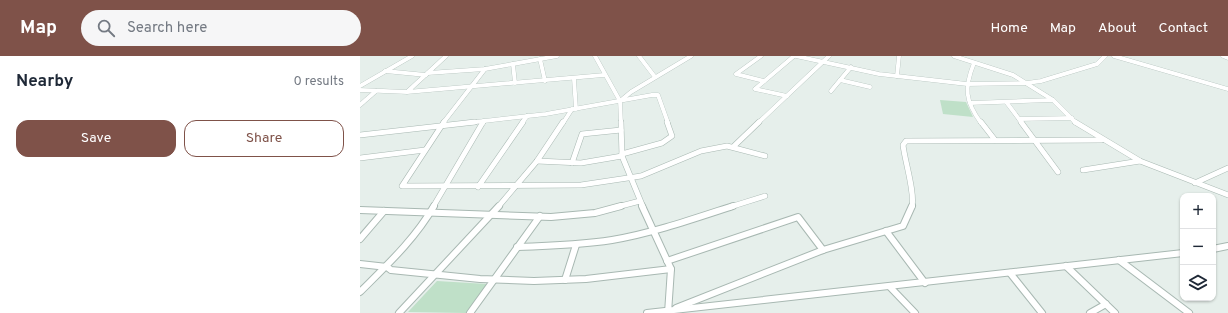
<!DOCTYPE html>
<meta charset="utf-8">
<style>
body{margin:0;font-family:Overpass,sans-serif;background:#f6f6f7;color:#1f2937}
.controls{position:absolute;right:12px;bottom:12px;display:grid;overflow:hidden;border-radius:8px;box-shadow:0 1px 3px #0004}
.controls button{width:36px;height:36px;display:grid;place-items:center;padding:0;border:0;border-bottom:1px solid #e0e1e3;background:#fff;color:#1f2937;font:20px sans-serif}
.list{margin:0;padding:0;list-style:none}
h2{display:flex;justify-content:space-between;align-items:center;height:52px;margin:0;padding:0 16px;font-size:17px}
h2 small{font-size:13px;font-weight:400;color:#747a83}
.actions{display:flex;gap:8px;padding:12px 16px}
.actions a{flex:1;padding:9px 0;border:1px solid #7f5249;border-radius:12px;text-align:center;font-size:14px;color:#7f5249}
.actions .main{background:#7f5249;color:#fff}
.icon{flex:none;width:22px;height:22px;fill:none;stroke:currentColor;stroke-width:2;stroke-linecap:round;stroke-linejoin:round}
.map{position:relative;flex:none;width:868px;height:257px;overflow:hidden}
header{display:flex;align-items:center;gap:24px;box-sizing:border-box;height:56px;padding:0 20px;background:#7f5249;color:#fff}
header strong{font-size:19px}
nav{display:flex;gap:22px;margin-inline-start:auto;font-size:14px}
.search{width:280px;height:36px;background:#f6f6f7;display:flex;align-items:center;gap:10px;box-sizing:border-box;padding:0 14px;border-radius:22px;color:#747a83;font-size:15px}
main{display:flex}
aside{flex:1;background:#fff}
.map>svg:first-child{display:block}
</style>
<header>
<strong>Map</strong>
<div class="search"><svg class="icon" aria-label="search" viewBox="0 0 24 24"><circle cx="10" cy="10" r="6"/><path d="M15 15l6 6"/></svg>Search here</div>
<nav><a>Home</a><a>Map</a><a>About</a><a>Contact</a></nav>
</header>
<main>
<aside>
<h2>Nearby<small>0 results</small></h2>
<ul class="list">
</ul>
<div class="actions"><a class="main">Save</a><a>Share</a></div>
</aside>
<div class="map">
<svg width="868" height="257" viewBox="0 0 868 257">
<rect width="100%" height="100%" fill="#e6efeb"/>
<g fill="#bfe0c8">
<polygon points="580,44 606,46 613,61 583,58"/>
<polygon points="77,225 127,228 106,257 48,256"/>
</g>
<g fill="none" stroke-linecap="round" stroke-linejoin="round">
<defs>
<g id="minor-far2">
<polyline points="86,0 47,36 244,19"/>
<polyline points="235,0 260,45"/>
<polyline points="279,0 295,21"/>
<polyline points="401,0 376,18 404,25"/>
<polyline points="436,0 519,18 607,28 667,27 681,25 737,8 745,0"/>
<polyline points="594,0 653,19 693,44 716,67"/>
<polyline points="754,0 868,33"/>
<polyline points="863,0 868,2"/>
<polyline points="180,3 185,25"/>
<path d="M614 7C604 32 605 45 621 67"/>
<polyline points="153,8 155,27"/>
<polyline points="25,15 66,19"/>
<polyline points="68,17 125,13 197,0"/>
<polyline points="537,20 539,0"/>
<polyline points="214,23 216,53"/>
<polyline points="480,24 510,31"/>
<polyline points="0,30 52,0"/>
<polyline points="0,34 47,36"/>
<polyline points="471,35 491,11"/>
<polyline points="427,40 395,33 434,0"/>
<polyline points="610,47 693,44"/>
<polyline points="647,47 662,67"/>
<polyline points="0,49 16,35"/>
<polyline points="659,63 712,62"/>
<polyline points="83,67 125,13"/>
<polyline points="107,67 186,58 292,39 298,39 308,67"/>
<polyline points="123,67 124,65"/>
<polyline points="162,67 167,60"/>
<polyline points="203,67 212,53"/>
<polyline points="261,67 260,45 271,36 331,0"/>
<polyline points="398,67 469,0"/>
</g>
<g id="minor-far1">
<polyline points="84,66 42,130 221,129 281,120 341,95 367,90 405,100"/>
<polyline points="261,66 262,100 283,151"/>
<polyline points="621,66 635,84"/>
<polyline points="661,66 698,116"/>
<polyline points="715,66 780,105 868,139"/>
<polyline points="0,79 115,66"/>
<polyline points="373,91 399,66"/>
<polyline points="262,98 302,87 312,80 307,66"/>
<polyline points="0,102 65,94"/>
<polyline points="177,105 221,107 262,100"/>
<polyline points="212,107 222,78 261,74"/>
<polyline points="723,114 780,105"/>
<polyline points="835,127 868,112"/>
<polyline points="118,131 163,66"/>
<polyline points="73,151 123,66"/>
<polyline points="138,151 177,105 203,66"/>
<polyline points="257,151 280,145"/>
<polyline points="370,151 405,140"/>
<path d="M552 151C555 136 545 106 543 89L546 85 742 84"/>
</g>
<g id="minor">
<polyline points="282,150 311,213 308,257"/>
<polyline points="0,154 191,161 235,157 261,150"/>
<polyline points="526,175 565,227"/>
<polyline points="0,183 24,155"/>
<path d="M157 191C189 190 221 189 252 184 293 177 333 163 373 150"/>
<polyline points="853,193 868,190"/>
<polyline points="759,204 829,257"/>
<polyline points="307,205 438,161 463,194"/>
<polyline points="0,208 27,211 31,214 120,223 174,225 226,223 311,213"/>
<polyline points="706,210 755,257"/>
<polyline points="650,217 682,257"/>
<polyline points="205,224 216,189"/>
<polyline points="530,231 555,257"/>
<path d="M0 236C27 209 55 183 74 150"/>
<polyline points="316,252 463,194 543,170 552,150"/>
<polyline points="39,257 139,150"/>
<polyline points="110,257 180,160"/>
<polyline points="287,257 823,197"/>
<polyline points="730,257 746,248"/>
</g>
</defs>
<use href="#minor-far2" stroke="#a8b8b2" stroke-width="4.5"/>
<use href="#minor-far1" stroke="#a8b8b2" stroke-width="6"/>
<use href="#minor" stroke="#a8b8b2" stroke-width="8"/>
<use href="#minor-far2" stroke="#fff" stroke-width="4"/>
<use href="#minor-far1" stroke="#fff" stroke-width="5"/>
<use href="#minor" stroke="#fff" stroke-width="6"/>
</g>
</svg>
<div class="controls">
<button>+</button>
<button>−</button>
<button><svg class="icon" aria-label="layers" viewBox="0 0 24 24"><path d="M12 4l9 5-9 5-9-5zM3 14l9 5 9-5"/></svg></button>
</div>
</div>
</main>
